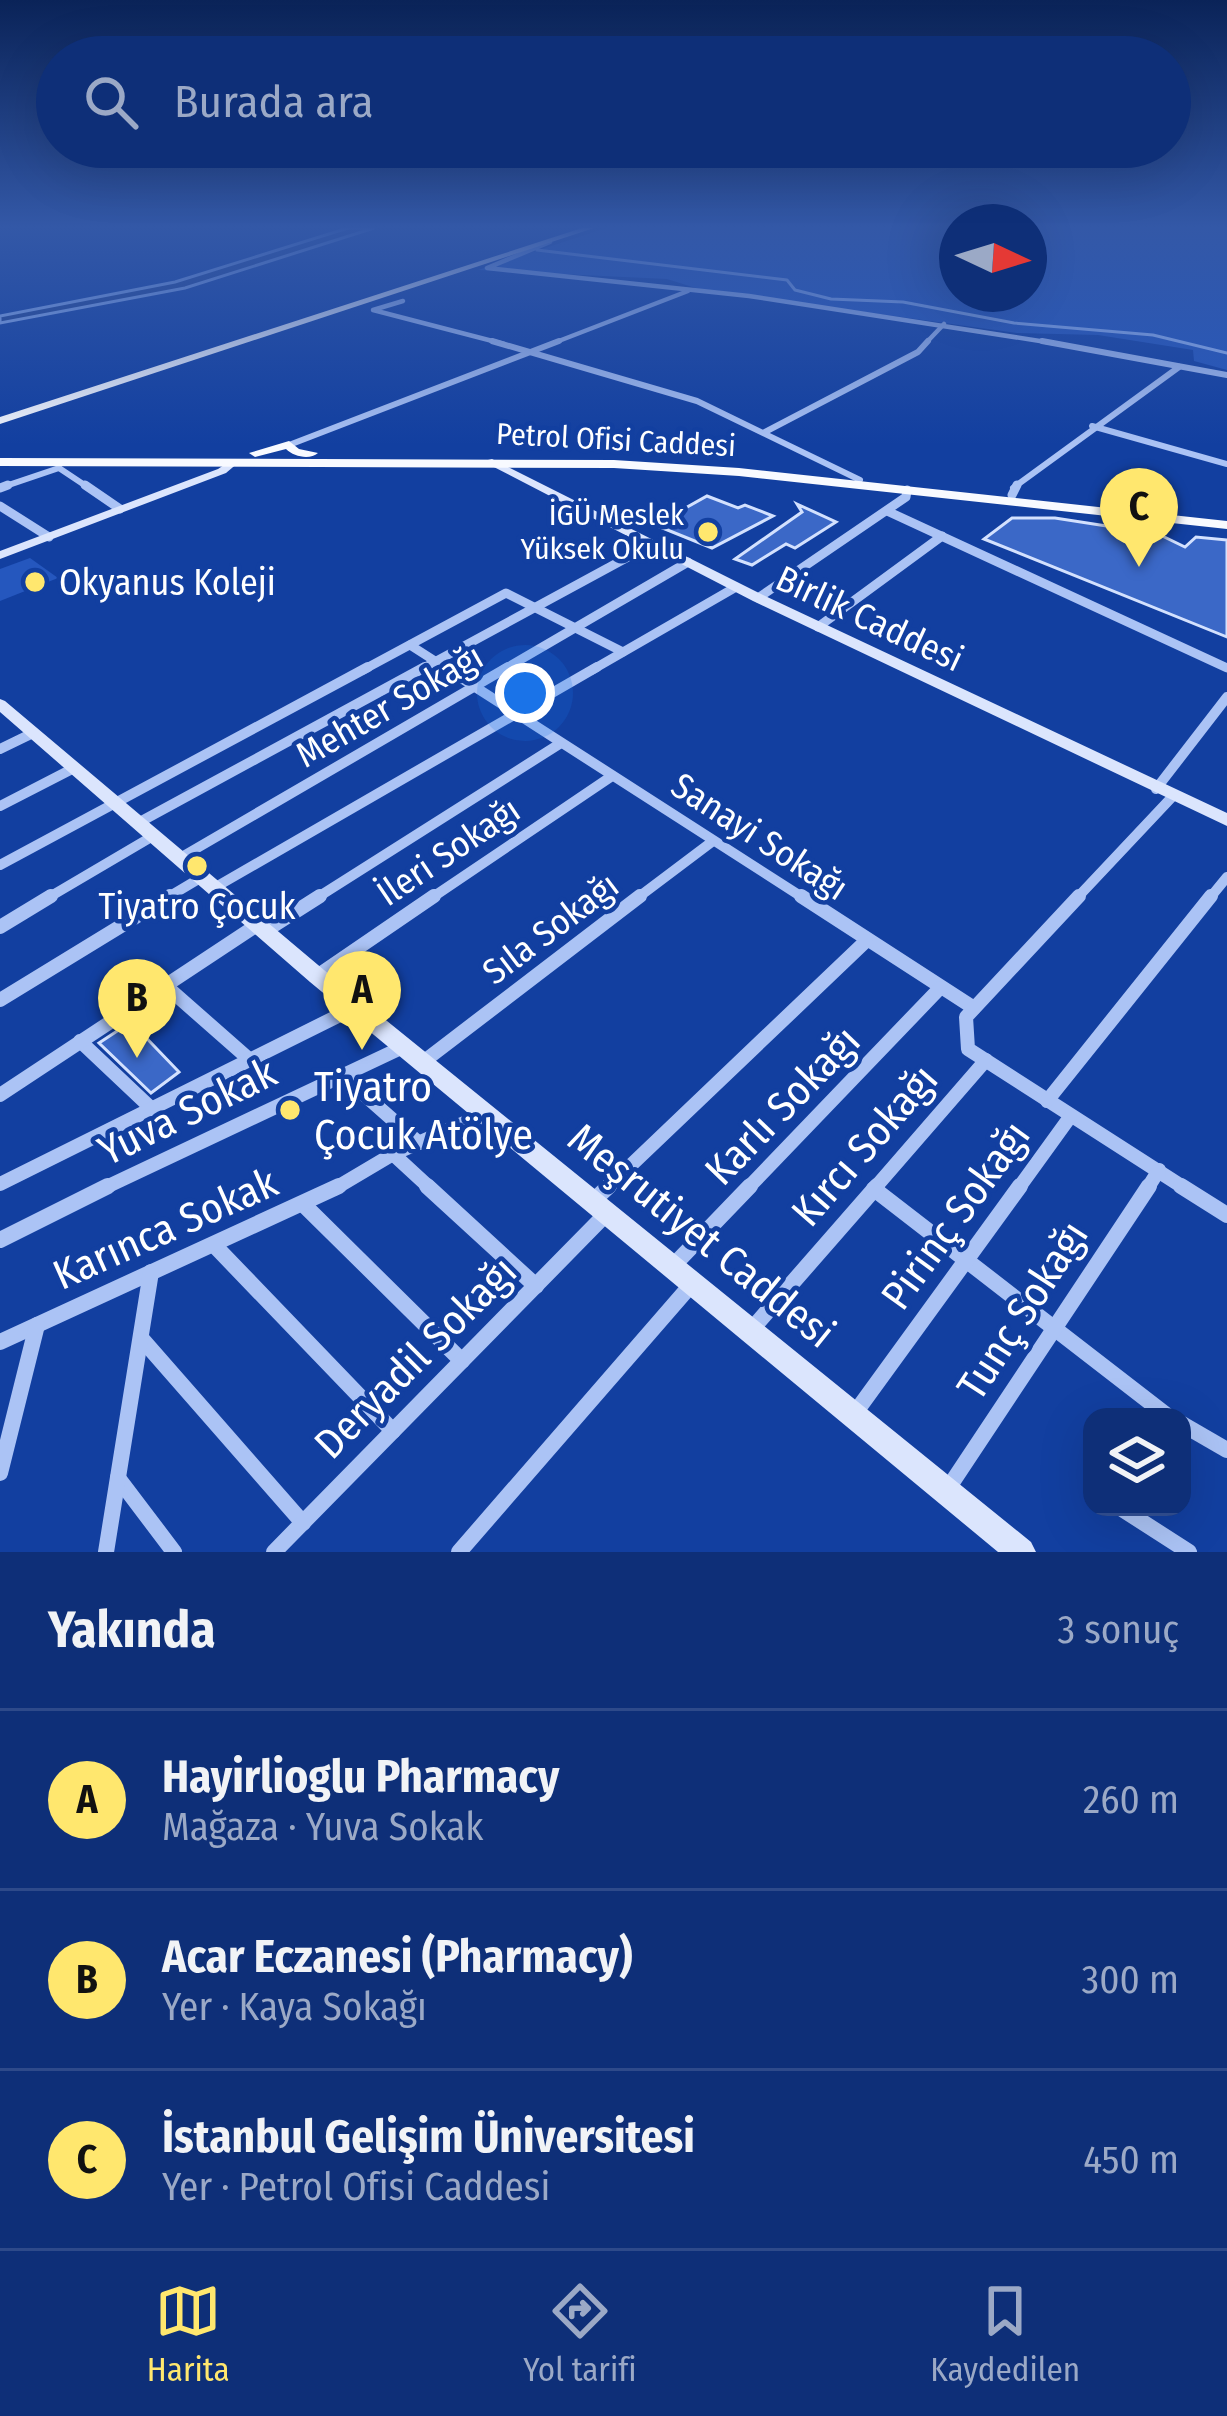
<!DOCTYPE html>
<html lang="tr">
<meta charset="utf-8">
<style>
body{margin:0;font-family:"Fira Sans Condensed",sans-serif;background:#1c3b80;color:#f1f3f6}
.controls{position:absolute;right:36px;bottom:36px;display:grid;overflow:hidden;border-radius:24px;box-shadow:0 12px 48px #0002}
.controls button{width:108px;height:108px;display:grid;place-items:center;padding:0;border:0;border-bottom:3px solid #2e4a8a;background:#0e2f78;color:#f1f3f6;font:60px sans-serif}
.compass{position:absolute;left:939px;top:204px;width:108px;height:108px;border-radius:50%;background:#0e2f78;box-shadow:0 12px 48px #0002;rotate:94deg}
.you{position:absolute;left:525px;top:693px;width:42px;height:42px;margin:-30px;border:9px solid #fff;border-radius:50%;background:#1a73e8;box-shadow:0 0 0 18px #1a73e833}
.badge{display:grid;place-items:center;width:78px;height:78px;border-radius:50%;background:#ffe76e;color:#111;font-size:39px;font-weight:700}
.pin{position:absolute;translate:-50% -99px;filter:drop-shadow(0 3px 6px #0008)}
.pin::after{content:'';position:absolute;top:63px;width:42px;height:36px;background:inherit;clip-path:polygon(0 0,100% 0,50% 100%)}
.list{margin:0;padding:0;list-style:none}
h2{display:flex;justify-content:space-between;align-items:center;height:156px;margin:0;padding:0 48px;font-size:51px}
h2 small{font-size:39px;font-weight:400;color:#9ba9c6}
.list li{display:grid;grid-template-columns:78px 1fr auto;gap:36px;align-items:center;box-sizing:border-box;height:180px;padding:0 48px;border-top:3px solid #2e4a8a}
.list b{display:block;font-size:45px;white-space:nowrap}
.list p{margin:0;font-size:39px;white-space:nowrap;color:#9ba9c6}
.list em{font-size:39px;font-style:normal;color:#9ba9c6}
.icon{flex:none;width:66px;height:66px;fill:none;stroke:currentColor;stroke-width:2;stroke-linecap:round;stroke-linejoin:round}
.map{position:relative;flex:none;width:1227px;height:1552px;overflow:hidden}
.search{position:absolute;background:#0e2f78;box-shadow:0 12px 48px #0002;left:36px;right:36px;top:36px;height:132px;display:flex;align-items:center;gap:30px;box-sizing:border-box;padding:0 42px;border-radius:66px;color:#9ba9c6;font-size:45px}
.sheet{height:696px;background:#0e2f78}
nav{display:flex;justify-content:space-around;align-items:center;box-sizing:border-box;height:168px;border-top:3px solid #2e4a8a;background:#0e2f78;font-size:33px;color:#9ba9c6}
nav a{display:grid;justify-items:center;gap:6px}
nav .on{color:#ffe76e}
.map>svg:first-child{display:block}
</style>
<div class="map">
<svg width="1227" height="1552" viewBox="0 0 1227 1552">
<rect width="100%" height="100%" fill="#123fa0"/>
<g fill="#2557be">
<polygon points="606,228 957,228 957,294 1029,294 1029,228 1227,228 1227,370 1194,361 1193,350 1098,335 1017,333 699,289 667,279 478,270"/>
<polygon points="30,558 58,578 0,601 0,569"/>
</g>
<polygon fill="#23448e" stroke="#9dbcf7" stroke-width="3" points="348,228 374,228 185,288 0,323 0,316 175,282"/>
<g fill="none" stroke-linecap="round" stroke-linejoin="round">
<polyline stroke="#9dbcf7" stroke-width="3" points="537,250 787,280 795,290 831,299 903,302 1014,323 1153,335 1227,353"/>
</g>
<g fill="#3b68c7" stroke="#d3e1fe" stroke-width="3">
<polygon points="707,496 738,508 745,505 773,516 712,548 655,525"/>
<polygon points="797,504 836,522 795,548 786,544 752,565 735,559 802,512"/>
<polygon points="1012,518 1055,518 1158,534 1185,547 1196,537 1227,540 1227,637 984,539"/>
<polygon points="131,1022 179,1072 151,1093 99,1043"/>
</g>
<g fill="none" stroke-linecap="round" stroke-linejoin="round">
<g stroke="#abc3f5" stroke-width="4.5">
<polyline points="550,242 487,268 749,296 1059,344"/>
<polyline points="403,301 373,310 504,344"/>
<polyline points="551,344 688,291"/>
<polyline points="925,344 944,324"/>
</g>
<g stroke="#abc3f5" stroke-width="6">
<polyline points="492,341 697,401 860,480"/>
<polyline points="1042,341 1227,375"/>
<polyline points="1092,426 1227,464"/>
<polyline points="765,432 918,352 928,341"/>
<polyline points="289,445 559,341"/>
<polyline points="59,468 89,488"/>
<polyline points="0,488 59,468"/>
<polyline points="1013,488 1179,367"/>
</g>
<g stroke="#abc3f5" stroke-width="9">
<polyline points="85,485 120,509"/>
<polyline points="0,488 8,485"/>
<polyline points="1012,495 1017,485"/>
<polyline points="0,506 49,537"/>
<polyline points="887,511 1227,668"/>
<polyline points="758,598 906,497 907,490"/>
<polyline points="818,627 942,536"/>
<polyline points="410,645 449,670"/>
<polyline points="363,670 506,593 623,652"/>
<polyline points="420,670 652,544"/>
<polyline points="503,670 688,562"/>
<polyline points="592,670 736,587"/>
</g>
<g stroke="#abc3f5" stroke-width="10">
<polyline points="444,667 805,899"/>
<polyline points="0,749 33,733"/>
<polyline points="1156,789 1227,697"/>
<polyline points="0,806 74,768"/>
<polyline points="138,823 425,667"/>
<polyline points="180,858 508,667"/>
<polyline points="0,865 368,667"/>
<polyline points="214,888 597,667"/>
<polyline points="46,899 153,836"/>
<polyline points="165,899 202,877"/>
<polyline points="315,899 561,743"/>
<polyline points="430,899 612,776"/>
<polyline points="636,899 713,841"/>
<polyline points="1076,899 1173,796"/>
<polyline points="1209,899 1227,877"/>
</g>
<g stroke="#abc3f5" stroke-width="14">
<polyline points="801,896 974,1008"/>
<polyline points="1079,896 966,1017 968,1049 1186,1189"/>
<polyline points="0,927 51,896"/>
<polyline points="265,931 320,896"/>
<polyline points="317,976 434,896"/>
<polyline points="167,987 250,1060"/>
<polyline points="0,1000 170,896"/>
<polyline points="80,1041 152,1109"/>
<polyline points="423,1062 640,896"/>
<polyline points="342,1075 419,1143"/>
<polyline points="0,1095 257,925"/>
<polyline points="1047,1101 1211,896"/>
<polyline points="393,1154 431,1189"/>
<polyline points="0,1184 356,1007"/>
<polyline points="102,1189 403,1047"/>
<polyline points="334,1189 393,1154 485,1114"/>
<polyline points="606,1189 866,941"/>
<polyline points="747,1189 940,988"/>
<polyline points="874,1189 986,1060"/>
<polyline points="1018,1189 1070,1117"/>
<polyline points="1147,1189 1159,1170"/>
</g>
<g stroke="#abc3f5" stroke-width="16">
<polyline points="427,1186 536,1286"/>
<polyline points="1181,1186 1227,1215"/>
<polyline points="874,1189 1169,1417"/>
<polyline points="593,1201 609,1186"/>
<polyline points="305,1206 462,1361"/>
<polyline points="0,1240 108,1186"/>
<polyline points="215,1246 393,1431"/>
<polyline points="672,1267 750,1186"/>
<polyline points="752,1329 877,1186"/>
<polyline points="141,1338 303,1523"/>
<polyline points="0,1342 339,1186"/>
<polyline points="855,1413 1020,1186"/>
<polyline points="1182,1424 1227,1450"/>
<polyline points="0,1473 37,1325"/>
<polyline points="118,1478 174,1552"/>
<polyline points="949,1487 1149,1186"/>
<polyline points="1119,1507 1189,1552"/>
<polyline points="106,1552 151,1272"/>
<polyline points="274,1552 607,1213"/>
<polyline points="459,1552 691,1285"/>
</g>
<g fill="#dbe5fd" fill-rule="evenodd">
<polygon points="233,459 239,462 226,473 0,559 0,551 218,469"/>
<polygon points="492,459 763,595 1227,813 1227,826 753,601 488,464 488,460"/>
<polygon points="0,699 5,701 324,970 1031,1542 1036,1552 998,1552 310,982 0,712"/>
</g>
<g fill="#f8faff" fill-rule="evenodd">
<polygon points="582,228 594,228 0,424 0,417"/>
<path d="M289 441 299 449 318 453C310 460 294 457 286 449L255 457 249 453Z"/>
<polygon points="0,458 614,460 739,468 1227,521 1227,529 739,476 614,468 0,466"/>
</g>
</g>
<linearGradient id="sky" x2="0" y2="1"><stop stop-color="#0a2358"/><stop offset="0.51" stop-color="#3358a7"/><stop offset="1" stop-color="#3358a7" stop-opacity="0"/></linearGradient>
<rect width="1227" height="445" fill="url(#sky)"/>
<g fill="#ffe76e" stroke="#123fa0" stroke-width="4.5">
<circle cx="708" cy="532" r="12"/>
<circle cx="35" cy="582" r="12"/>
<circle cx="197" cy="866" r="12"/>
<circle cx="290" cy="1110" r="12"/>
</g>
<g text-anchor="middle" stroke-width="9" stroke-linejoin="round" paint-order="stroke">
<g font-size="30" fill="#fff" stroke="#123fa0">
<text transform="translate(616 440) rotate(3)" y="10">Petrol Ofisi Caddesi</text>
</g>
<g font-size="30" fill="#fff" stroke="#123fa0" text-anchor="end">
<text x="684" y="525">İGÜ Meslek<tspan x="684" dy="34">Yüksek Okulu</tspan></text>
</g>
<g font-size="36" fill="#fff" stroke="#123fa0" text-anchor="start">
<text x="59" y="595">Okyanus Koleji</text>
<text x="197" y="919" text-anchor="middle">Tiyatro Çocuk</text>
</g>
<g font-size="36" fill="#fff" stroke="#123fa0">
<text transform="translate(870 618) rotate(25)" y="13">Birlik Caddesi</text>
<text transform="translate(389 705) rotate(-30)" y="13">Mehter Sokağı</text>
<text transform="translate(760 836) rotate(33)" y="13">Sanayi Sokağı</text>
<text transform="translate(448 851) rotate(-34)" y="13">İleri Sokağı</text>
<text transform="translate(550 928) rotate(-37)" y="13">Sıla Sokağı</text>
</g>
<g font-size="42" fill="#fff" stroke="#123fa0" text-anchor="start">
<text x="314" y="1101">Tiyatro<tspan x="314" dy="48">Çocuk Atölye</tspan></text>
</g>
<g font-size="42" fill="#fff" stroke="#123fa0">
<text transform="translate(782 1105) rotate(-46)" y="15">Karlı Sokağı</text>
<text transform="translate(187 1111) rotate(-26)" y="15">Yuva Sokak</text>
<text transform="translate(864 1145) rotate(-49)" y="15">Kırcı Sokağı</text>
<text transform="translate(955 1215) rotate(-54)" y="15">Pirinç Sokağı</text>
<text transform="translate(165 1228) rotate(-24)" y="15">Karınca Sokak</text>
<text transform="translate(702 1235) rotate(39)" y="15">Meşrutiyet Caddesi</text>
<text transform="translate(1022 1310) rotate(-57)" y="15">Tunç Sokağı</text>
<text transform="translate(415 1357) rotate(-45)" y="15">Deryadil Sokağı</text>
</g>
</g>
</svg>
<div class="controls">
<button><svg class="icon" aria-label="layers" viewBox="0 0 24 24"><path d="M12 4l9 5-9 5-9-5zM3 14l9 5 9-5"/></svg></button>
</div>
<svg class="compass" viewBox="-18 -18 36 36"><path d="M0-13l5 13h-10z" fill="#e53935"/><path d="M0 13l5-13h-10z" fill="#9ba9c6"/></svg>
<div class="you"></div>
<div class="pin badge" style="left:362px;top:1050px">A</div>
<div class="pin badge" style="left:137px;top:1058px">B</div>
<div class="pin badge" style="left:1139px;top:567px">C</div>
<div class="search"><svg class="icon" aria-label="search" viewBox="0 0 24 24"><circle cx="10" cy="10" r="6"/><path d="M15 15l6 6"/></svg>Burada ara</div>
</div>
<section class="sheet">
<h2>Yakında<small>3 sonuç</small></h2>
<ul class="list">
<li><span class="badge">A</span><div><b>Hayirlioglu Pharmacy</b><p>Mağaza · Yuva Sokak</p></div><em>260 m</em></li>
<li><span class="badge">B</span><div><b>Acar Eczanesi (Pharmacy)</b><p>Yer · Kaya Sokağı</p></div><em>300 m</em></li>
<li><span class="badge">C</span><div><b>İstanbul Gelişim Üniversitesi</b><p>Yer · Petrol Ofisi Caddesi</p></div><em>450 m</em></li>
</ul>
</section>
<nav>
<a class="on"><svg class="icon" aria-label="map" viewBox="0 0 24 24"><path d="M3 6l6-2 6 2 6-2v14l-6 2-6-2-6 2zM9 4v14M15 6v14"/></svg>Harita</a>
<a><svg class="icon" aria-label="directions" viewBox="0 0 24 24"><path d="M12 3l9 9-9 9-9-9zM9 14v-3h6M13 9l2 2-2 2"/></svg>Yol tarifi</a>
<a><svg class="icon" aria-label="saved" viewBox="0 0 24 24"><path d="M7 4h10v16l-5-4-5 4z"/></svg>Kaydedilen</a>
</nav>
